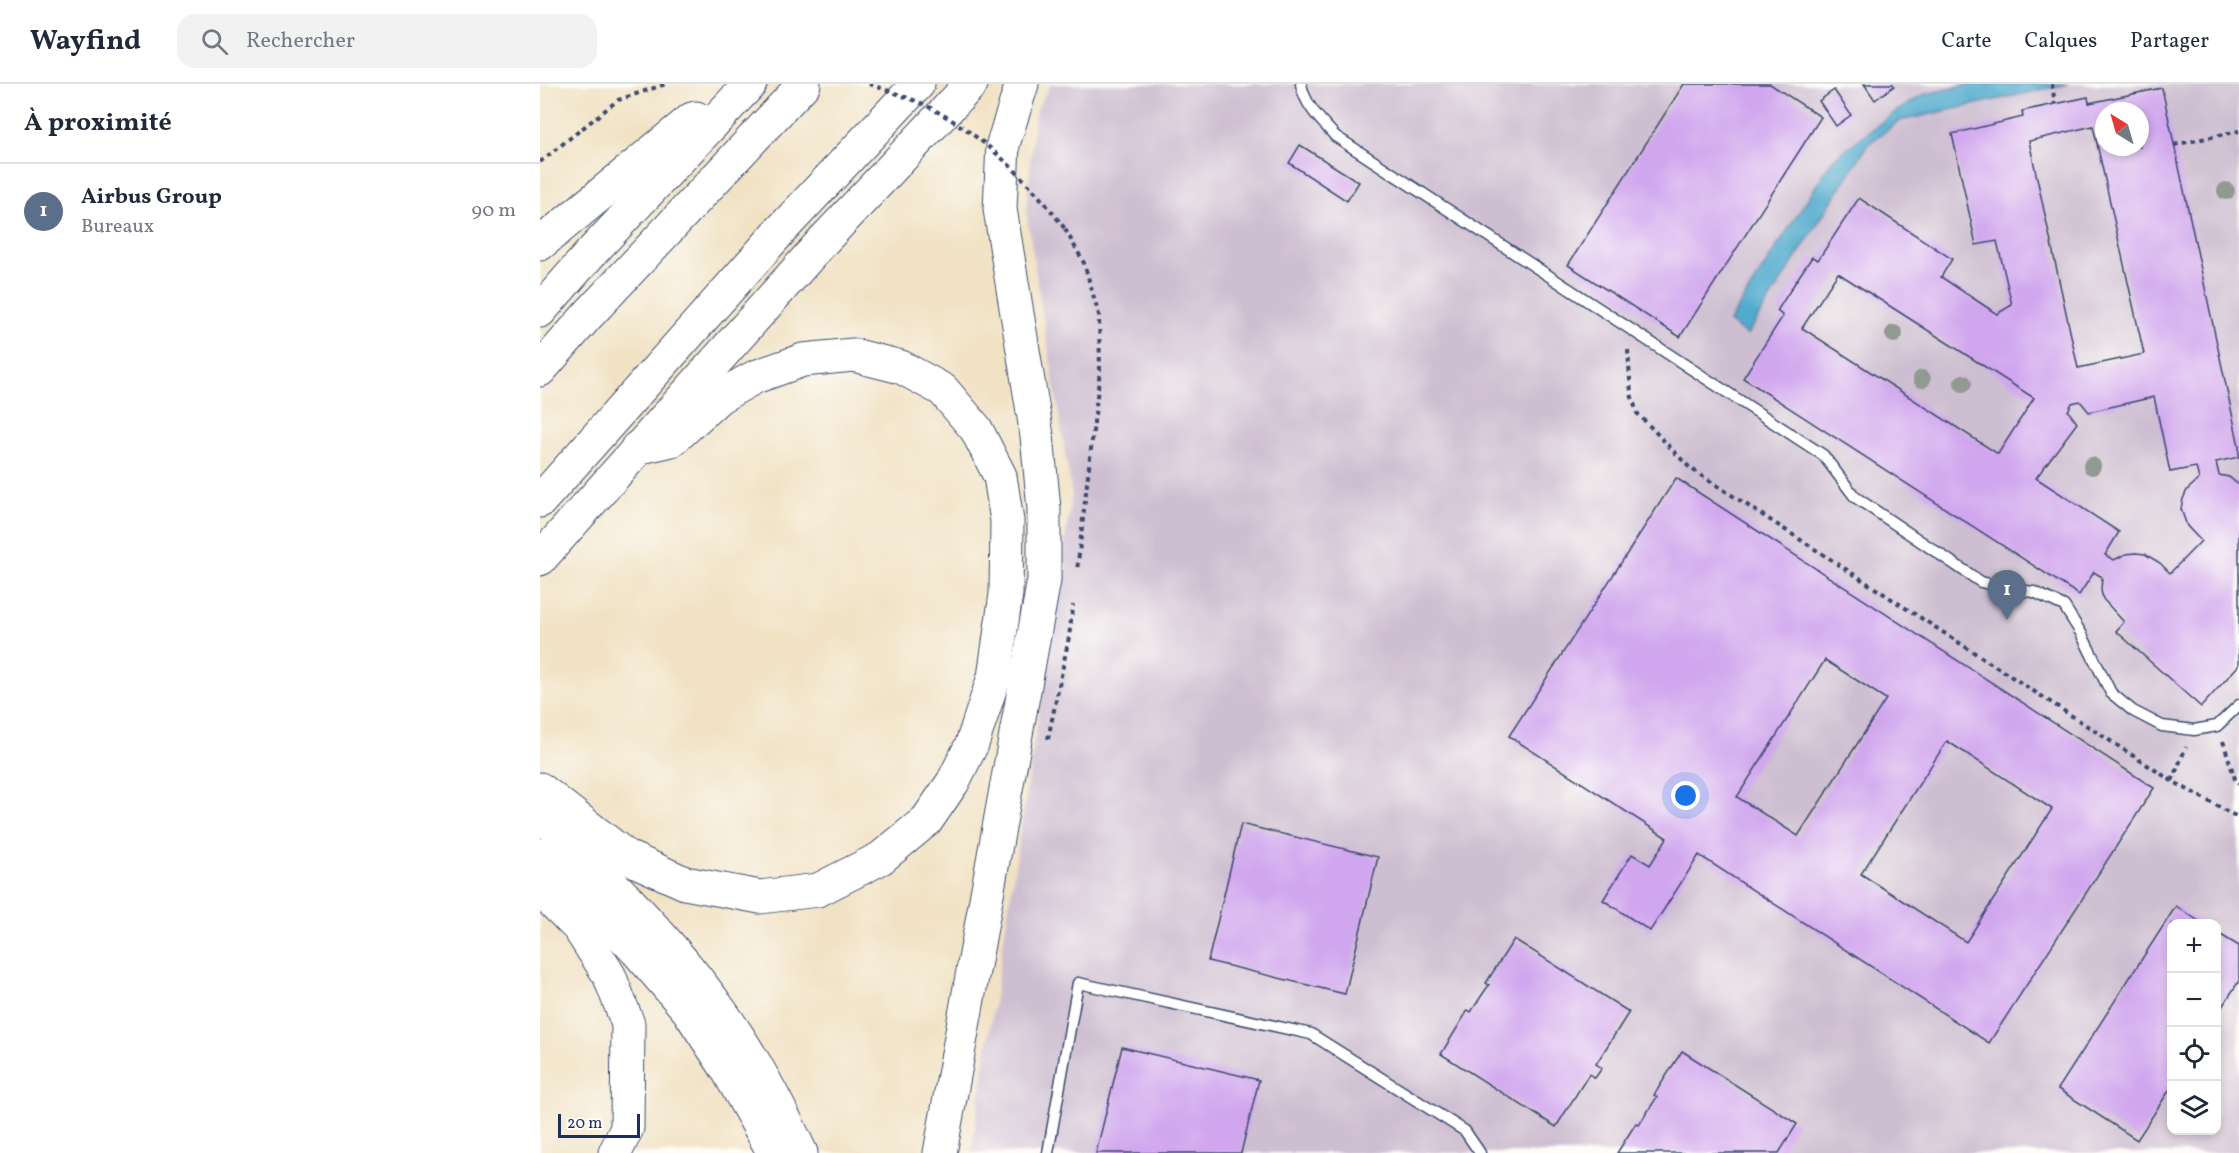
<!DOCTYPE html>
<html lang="fr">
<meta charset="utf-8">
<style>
body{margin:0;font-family:Vollkorn,serif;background:#f2f2f3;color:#1f2937}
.controls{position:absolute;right:18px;bottom:18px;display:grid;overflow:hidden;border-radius:12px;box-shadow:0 3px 9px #0003}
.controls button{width:54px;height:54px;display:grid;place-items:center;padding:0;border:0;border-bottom:2px solid #e0e1e3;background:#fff;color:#1f2937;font:30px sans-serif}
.compass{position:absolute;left:1555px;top:18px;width:54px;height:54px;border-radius:50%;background:#fff;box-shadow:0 3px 9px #0003;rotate:323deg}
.scale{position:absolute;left:18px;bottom:15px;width:82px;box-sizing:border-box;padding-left:6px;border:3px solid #1b2f5e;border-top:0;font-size:16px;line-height:21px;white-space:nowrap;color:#1b2f5e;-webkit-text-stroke:4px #fdfcf7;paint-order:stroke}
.you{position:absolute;left:1146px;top:712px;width:21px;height:21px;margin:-15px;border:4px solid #fff;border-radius:50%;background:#1a73e8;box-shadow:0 0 0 9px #1a73e833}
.badge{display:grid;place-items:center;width:39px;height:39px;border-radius:50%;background:#c8321e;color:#fff;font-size:20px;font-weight:700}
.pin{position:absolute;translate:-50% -50px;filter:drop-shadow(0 2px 3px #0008)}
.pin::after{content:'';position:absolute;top:32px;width:21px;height:18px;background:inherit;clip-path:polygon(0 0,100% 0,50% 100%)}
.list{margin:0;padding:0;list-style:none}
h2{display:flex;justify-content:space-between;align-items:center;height:78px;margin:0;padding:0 24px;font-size:26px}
h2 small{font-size:20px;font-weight:400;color:#747a83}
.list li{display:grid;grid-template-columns:39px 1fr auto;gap:18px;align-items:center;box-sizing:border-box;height:96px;padding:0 24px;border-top:2px solid #e0e1e3}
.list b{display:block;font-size:22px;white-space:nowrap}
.list p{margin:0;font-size:20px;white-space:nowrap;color:#747a83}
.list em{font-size:20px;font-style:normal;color:#747a83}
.icon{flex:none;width:33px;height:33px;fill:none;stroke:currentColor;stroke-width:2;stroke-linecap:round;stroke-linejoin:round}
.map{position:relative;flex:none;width:1699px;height:1069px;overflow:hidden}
header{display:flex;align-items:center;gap:36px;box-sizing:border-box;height:84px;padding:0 30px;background:#fff;border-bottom:2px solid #e0e1e3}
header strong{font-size:28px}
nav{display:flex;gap:33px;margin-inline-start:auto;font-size:21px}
.search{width:420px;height:54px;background:#f2f2f3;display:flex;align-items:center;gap:15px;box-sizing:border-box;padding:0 21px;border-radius:18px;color:#747a83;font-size:22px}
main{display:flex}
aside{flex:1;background:#fff}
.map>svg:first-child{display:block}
</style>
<header>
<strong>Wayfind</strong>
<div class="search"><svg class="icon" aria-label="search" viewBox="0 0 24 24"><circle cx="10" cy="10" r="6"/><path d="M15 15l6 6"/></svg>Rechercher</div>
<nav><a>Carte</a><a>Calques</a><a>Partager</a></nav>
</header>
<main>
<aside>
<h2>À proximité<small></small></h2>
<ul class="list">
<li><span class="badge" style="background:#5c6f8a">1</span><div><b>Airbus Group</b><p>Bureaux</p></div><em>90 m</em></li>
</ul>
</aside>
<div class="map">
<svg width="1699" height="1069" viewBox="0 0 1699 1069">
<rect width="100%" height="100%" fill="#fdfcf7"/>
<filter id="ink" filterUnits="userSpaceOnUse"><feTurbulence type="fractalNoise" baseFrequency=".0167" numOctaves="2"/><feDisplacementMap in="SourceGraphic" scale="12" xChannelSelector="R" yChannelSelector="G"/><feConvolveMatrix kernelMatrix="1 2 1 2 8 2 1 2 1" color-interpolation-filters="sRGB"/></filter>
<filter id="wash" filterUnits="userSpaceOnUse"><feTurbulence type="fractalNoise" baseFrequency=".008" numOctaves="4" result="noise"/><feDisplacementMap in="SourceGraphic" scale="24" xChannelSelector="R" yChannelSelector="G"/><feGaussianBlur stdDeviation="1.35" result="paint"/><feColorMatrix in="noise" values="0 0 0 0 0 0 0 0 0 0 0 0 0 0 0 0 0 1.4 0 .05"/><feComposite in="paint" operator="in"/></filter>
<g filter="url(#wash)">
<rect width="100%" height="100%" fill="#f1e2c4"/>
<path fill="#cebed1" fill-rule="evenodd" d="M511 0H1699V1069H431L532 411 486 127 495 28ZM1564 27H1600V63H1564ZM1632 840H1676V1046H1632Z"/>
<polygon fill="#51abce" stroke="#366d96" stroke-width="1.5" points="1432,0 1528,0 1359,37 1328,60 1207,251 1189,238 1293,75 1354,29 1385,10"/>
<g id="blocks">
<g fill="#d0a6ee" fill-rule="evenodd">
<polygon points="1144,0 1230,0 1281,33 1140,253 1028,181"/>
<polygon points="1324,0 1353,0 1354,2 1335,16"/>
<path d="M1622 4 1699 362V373L1676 378 1679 391 1689 393 1699 401V581L1661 623 1576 547 1584 538 1563 515 1561 506 1562 493 1554 488 1539 511 1203 294 1243 232 1237 227 1256 197 1272 173 1278 176 1319 114 1412 175 1401 193 1457 230 1472 221 1457 157 1436 161 1412 50 1483 33 1482 27 1548 13 1549 19ZM1564 27H1600V63H1564ZM1553 42 1604 270 1538 284 1489 57ZM1298 189 1494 314 1458 370 1262 244ZM1614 313 1630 388 1656 383 1659 395 1647 406 1643 415 1641 425 1647 442 1661 457 1630 489 1620 479 1605 470 1596 469 1586 470 1574 476 1565 471 1579 448 1496 394 1537 339 1528 327 1532 319 1540 317 1549 328Z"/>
<polygon points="1294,6 1311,31 1296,42 1279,17"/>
<polygon points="760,61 819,98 807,117 749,79"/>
<path d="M1136 394 1614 704 1449 959 1159 771 1110 847 1063 816 1092 770 1110 781 1127 754 969 652ZM1285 576 1346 615 1258 752 1197 713ZM1407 657 1512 725 1426 858 1321 790Z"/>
<polygon points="701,740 838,773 805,910 668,877"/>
<polygon points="1636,822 1663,840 1632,840 1632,1002 1597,1056 1518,1005"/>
<polygon points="1676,848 1699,862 1699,897 1676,932"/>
<polygon points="974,855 1089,928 1056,980 1062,984 1055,994 1049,990 1016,1043 901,970 928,926 931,928 944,908 949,901 946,899"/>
<polygon points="582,963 719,996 701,1069 556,1069"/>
<polygon points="1142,967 1257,1040 1239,1069 1077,1069 1096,1039 1099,1041 1117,1013 1114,1011"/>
</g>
</g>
</g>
<g filter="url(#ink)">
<use href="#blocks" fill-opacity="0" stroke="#3b4a6d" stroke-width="1.5"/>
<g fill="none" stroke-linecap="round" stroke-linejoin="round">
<defs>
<g id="service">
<path d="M761 0C765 22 781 36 795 52L1283 371 1315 413 1441 498 1469 505 1494 508 1524 522 1541 549 1571 609 1593 627 1622 642 1654 646 1677 642 1699 621"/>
<polyline points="508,1069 538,899 771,950 925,1047 940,1069"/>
</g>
<g id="primary">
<path d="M0 730C65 791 131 856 182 929 211 969 240 1024 261 1069"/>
<polyline points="0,771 32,799 97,867 148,926 187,985 234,1069"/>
</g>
<g id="trunk">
<polyline points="0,160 152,35 156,34"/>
<polyline points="0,227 49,171 210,0"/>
<polyline points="0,286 48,231 264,0"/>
<polyline points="0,417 241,146 378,0"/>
<polyline points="0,475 282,158 431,0"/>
<polyline points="0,705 87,773 145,799 220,813 278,806 341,774 387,736 413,698 432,660 454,593 466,510 467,437 460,392 436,345 403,306 361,283 313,271 263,276 215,293 179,313 132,356 97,364"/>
<polyline points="0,805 39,844 69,891 88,940 87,1044 75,1069"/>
<polyline points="400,1069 504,496 504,425 497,352 460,125 463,60 482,0"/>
</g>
</defs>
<use href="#service" stroke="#3b4a6d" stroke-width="13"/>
<use href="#primary" stroke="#3b4a6d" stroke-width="35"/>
<use href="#trunk" stroke="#3b4a6d" stroke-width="35"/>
<g stroke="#3b4a6d" stroke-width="4" stroke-dasharray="4.5 4.5" stroke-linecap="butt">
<polyline points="1512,0 1515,20"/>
<polyline points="1634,61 1699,47"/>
<polyline points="0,78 78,16 126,0"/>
<polyline points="525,145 544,179 559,231 560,286 537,487"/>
<polyline points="1088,266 1091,310 1097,329 1150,384 1632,697 1699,734"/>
<polyline points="508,655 529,553 533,521"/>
<polyline points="1683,657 1696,698 1699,700"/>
<polyline points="1632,697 1646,663"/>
</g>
<use href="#service" stroke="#fff" stroke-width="10"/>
<use href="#primary" stroke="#fff" stroke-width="33"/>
<use href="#trunk" stroke="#fff" stroke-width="33"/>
<path stroke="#3b4a6d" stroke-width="4" stroke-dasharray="4.5 4.5" stroke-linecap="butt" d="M329 0C346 6 364 12 381 19 440 48 487 93 525 145"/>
</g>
<g fill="#919a91">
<circle cx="1686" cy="107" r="9"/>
<circle cx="1354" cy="250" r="9"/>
<circle cx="1382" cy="295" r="9"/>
<circle cx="1423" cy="299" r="9"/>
<circle cx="1552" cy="382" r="9"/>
</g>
</g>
</svg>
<div class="controls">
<button>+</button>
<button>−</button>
<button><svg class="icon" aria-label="locate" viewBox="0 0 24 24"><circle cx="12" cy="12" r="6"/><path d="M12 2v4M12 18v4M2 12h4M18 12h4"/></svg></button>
<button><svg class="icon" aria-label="layers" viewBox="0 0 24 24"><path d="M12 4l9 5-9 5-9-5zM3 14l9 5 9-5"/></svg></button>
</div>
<svg class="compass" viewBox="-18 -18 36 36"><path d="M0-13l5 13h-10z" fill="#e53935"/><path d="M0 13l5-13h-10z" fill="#747a83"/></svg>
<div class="scale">20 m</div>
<div class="you"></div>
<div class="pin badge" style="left:1467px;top:536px;background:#5c6f8a">1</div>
</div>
</main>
